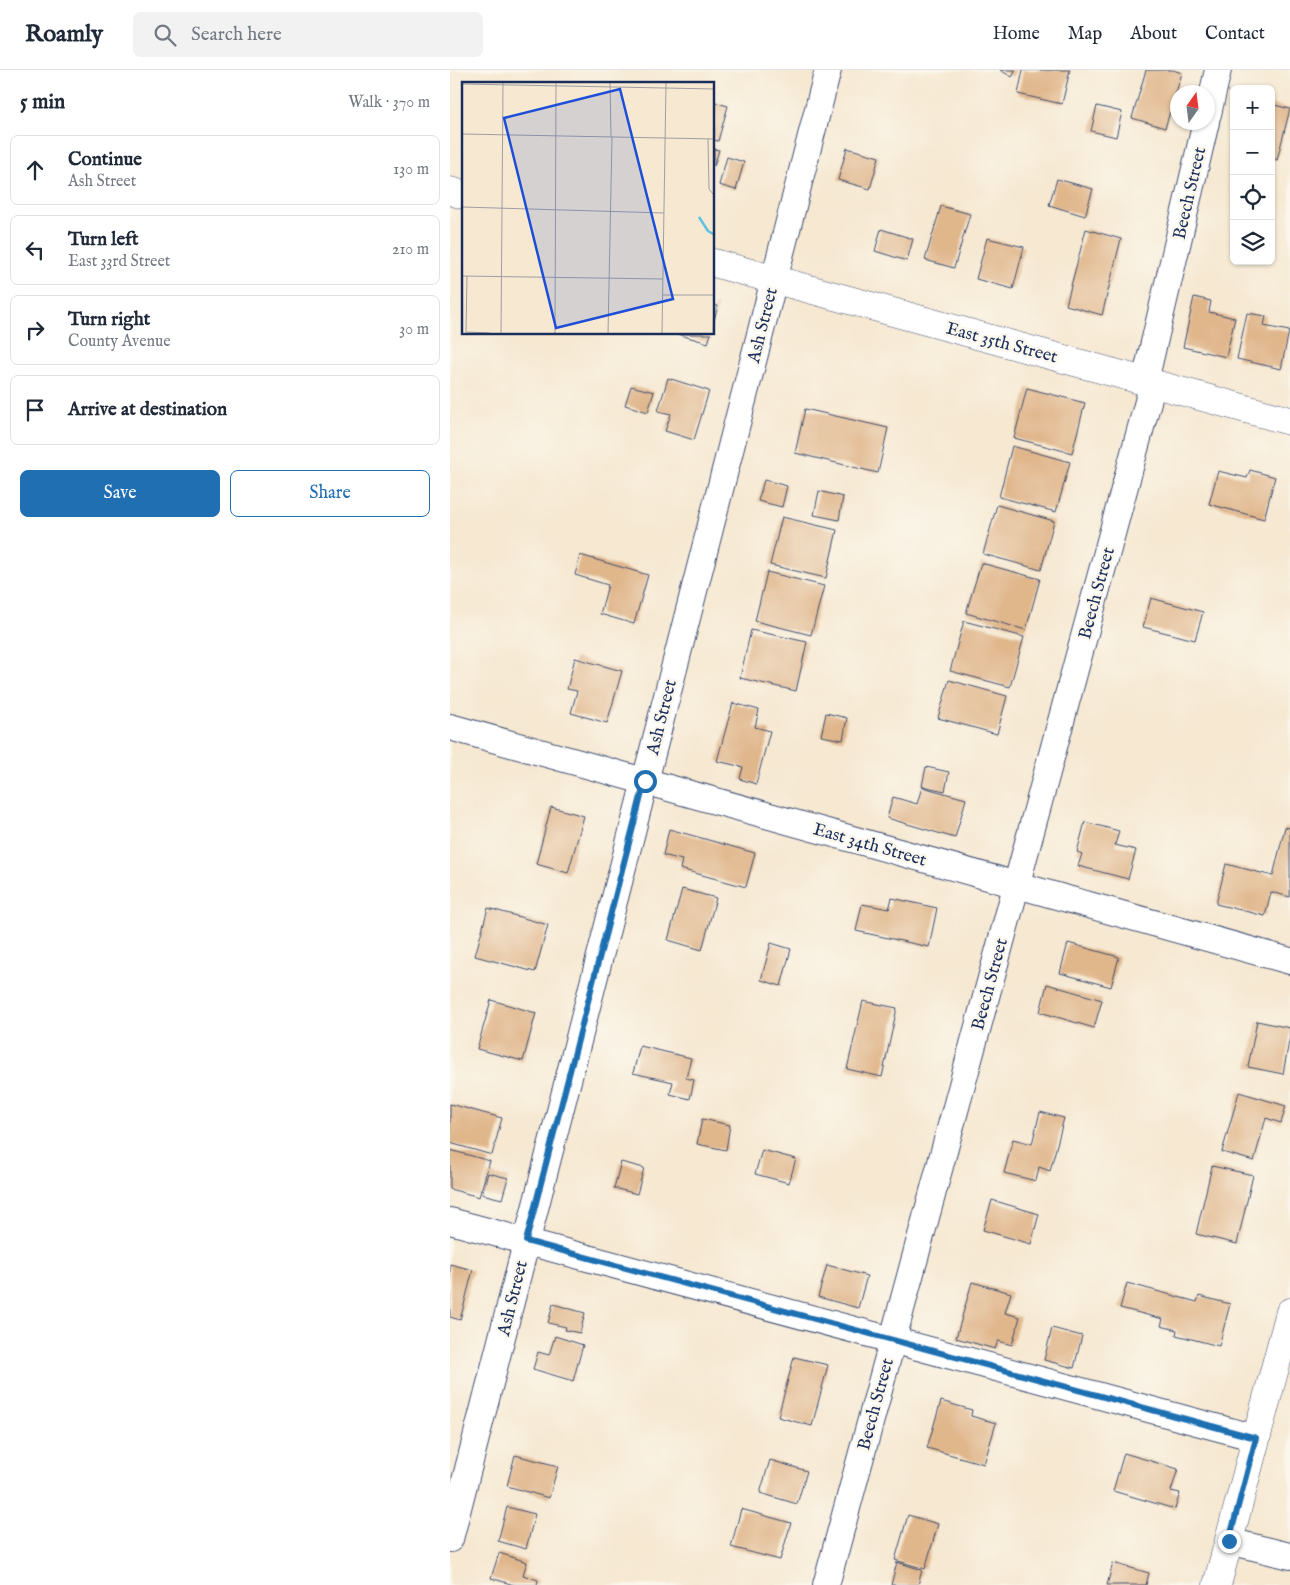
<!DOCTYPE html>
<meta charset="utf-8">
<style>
body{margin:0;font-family:"IM FELL English",serif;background:#f2f2f3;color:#1f2937}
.controls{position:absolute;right:15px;top:15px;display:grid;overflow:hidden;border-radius:8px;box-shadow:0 1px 4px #0004}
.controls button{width:45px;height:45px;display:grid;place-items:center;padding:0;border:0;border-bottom:1px solid #e0e1e3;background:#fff;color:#1f2937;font:25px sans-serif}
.compass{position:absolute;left:720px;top:15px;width:45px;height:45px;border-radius:50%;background:#fff;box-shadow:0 1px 4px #0004;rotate:14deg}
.stop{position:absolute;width:15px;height:15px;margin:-11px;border:4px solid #1f6fb2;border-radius:50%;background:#fff}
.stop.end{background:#1f6fb2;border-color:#fff;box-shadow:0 1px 5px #0008}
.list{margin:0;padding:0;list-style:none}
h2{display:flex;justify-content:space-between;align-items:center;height:65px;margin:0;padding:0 20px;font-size:21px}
h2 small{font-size:16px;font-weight:400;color:#747a83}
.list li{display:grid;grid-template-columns:32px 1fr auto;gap:15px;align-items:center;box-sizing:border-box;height:70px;margin:0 10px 10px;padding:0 10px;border:1px solid #e0e1e3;border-radius:8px}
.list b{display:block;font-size:19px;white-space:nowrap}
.list p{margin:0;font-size:16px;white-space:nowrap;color:#747a83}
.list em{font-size:16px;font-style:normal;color:#747a83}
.actions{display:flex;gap:10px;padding:15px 20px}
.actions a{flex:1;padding:11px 0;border:1px solid #1f6fb2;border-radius:8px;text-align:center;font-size:18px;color:#1f6fb2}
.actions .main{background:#1f6fb2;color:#fff}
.icon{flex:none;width:28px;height:28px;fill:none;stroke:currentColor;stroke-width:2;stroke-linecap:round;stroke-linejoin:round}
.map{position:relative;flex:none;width:840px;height:1515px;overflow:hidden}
header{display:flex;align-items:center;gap:30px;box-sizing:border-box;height:70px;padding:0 25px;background:#fff;border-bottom:1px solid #e0e1e3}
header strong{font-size:24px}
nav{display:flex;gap:28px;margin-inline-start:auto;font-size:18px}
.search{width:350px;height:45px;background:#f2f2f3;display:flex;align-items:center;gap:12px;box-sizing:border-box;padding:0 18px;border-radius:8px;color:#747a83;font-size:19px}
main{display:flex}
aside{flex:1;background:#fff}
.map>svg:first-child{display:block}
</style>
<header>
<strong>Roamly</strong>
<div class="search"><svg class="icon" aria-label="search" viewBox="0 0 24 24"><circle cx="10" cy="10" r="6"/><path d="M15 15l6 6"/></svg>Search here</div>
<nav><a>Home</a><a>Map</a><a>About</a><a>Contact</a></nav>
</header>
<main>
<aside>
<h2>5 min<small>Walk · 370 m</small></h2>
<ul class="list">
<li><svg class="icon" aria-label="ahead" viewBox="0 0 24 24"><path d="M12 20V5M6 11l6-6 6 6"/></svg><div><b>Continue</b><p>Ash Street</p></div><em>130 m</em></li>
<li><svg class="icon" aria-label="left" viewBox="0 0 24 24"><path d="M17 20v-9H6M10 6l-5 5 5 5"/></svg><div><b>Turn left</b><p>East 33rd Street</p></div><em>210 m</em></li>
<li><svg class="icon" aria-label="right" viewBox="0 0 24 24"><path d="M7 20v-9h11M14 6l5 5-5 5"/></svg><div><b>Turn right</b><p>County Avenue</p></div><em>30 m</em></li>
<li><svg class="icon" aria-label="arrive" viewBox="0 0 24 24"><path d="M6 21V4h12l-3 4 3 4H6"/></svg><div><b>Arrive at destination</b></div></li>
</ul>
<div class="actions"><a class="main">Save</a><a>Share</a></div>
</aside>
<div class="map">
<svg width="840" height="1515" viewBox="0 0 840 1515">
<rect width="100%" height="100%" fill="#fbf7ec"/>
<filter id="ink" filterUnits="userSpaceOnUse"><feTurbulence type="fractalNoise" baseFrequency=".02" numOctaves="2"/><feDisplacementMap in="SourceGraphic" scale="10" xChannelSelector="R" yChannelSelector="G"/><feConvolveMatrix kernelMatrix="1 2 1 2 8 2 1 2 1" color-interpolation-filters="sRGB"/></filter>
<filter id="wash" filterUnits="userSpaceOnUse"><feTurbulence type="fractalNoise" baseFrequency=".0096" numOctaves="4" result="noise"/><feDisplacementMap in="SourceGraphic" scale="20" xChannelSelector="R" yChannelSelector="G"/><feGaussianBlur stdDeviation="1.12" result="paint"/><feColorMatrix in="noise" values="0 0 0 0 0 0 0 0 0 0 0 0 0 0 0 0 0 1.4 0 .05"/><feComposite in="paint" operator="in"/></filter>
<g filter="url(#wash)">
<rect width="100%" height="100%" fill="#f6e8d1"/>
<g id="blocks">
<g fill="#e0b68b">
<polygon points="550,0 566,0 562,7"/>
<polygon points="573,0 620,0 612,34 568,24"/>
<polygon points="696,0 723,0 732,3 715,58 682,48"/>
<polygon points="264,32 278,36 268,71 264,70"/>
<polygon points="821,34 840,39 827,90 821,88"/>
<polygon points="647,36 672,42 666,67 641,61"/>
<polygon points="397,78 429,87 420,119 388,110"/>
<polygon points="264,79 269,80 264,96"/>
<polygon points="277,87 294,92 286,120 269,115"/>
<polygon points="607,109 643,119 635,146 599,135"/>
<polygon points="491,136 520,144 504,198 475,190"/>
<polygon points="431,159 463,169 457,191 425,181"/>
<polygon points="636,159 671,169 652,245 616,235"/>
<polygon points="537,168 574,177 563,219 526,209"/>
<polygon points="744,227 761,231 759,242 785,248 776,287 733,277"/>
<polygon points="264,235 268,236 264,250"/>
<polygon points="797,243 816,246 814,256 839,261 831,299 787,289"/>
<polygon points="227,264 261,264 258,273"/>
<polygon points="218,308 259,321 244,370 215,361 221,344 208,341"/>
<polygon points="181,316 204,322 198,342 175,335"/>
<polygon points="577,318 635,333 622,383 564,368"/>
<polygon points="355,339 438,358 428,403 345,383"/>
<polygon points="562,376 620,392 606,442 549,427"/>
<polygon points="800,400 825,407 814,449 759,434 768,401 797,408"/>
<polygon points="314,410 337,416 332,437 308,431"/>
<polygon points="369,421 393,427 389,450 364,445"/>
<polygon points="547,435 604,451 591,500 533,484"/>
<polygon points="332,447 387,460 376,508 320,495"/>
<polygon points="130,485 198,505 184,554 150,544 158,515 125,505"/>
<polygon points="531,493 590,509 576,560 516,543"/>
<polygon points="317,502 374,516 361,565 305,551"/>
<polygon points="701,528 753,542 745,570 693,557"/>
<polygon points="514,551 574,567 560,617 500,601"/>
<polygon points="301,560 357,572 346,621 290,608"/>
<polygon points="125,588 172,601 157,653 121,643 127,621 117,619"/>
<polygon points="499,610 557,626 547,664 488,648"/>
<polygon points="283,633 309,640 305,657 320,661 306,714 290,709 293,697 267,691"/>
<polygon points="376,643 397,648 393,670 371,666"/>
<polygon points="476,697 499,702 495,721 472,716"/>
<polygon points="472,717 516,729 505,768 437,748 443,727 467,734"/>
<polygon points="101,737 134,746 118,803 86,794"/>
<polygon points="635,752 669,761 665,775 686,780 678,809 628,796 632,784 627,782"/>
<polygon points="835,757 840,758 840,827 821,822 815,846 766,834 776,794 823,806"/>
<polygon points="219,759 305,783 296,817 230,799 232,790 213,785"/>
<polygon points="232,819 266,828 252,880 218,870"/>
<polygon points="442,828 487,838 479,877 406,861 412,834 439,839"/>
<polygon points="38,838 98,855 85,902 25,886"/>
<polygon points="321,873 341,879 331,916 311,910"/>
<polygon points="618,873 669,887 661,917 610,903"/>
<polygon points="597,914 652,930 644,958 590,942"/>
<polygon points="41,930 86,943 73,991 27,979"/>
<polygon points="413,931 447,938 432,1007 397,999"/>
<polygon points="807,951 840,958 840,966 833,1004 798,997"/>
<polygon points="190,976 241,988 236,1008 244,1010 240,1029 220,1024 223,1012 183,1003"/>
<polygon points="789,1022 836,1036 831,1053 816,1048 804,1091 772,1082"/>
<polygon points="0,1034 52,1048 42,1085 0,1073"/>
<polygon points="590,1042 614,1048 600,1101 589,1097 586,1111 554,1103 563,1069 582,1074"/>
<polygon points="252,1049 280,1055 276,1080 247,1074"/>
<polygon points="0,1080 40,1091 29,1127 0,1119"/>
<polygon points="312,1080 346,1089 339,1113 305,1104"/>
<polygon points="171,1092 194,1098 187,1124 164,1118"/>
<polygon points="762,1096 803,1105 787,1174 746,1164"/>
<polygon points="38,1103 58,1108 52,1129 32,1124"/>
<polygon points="542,1130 589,1144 581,1174 533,1160"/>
<polygon points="0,1194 23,1200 10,1250 0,1247"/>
<polygon points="377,1195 417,1206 408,1238 368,1227"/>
<polygon points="522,1212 561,1223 555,1243 570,1247 562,1275 548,1271 545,1279 506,1268"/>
<polygon points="677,1213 747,1232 749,1226 780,1234 769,1276 726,1265 727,1260 711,1256 713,1249 670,1238"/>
<polygon points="103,1234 135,1243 130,1263 115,1260 116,1257 98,1253"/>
<polygon points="602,1258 632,1266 624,1298 594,1290"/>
<polygon points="105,1266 133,1275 123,1311 83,1299 88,1282 99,1285"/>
<polygon points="344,1287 378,1295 362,1356 328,1347"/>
<polygon points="491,1331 522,1340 521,1346 546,1353 534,1394 477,1378"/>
<polygon points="674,1383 728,1399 721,1421 730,1423 725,1439 663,1421"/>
<polygon points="65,1385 108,1396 99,1428 57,1416"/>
<polygon points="320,1390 357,1401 347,1434 310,1423"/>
<polygon points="57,1437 85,1444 76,1479 48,1471"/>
<polygon points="291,1439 341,1453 330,1490 281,1477"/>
<polygon points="458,1445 488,1454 475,1499 445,1490"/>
<polygon points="49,1483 77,1492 73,1505 88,1510 87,1515 64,1515 41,1508"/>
<polygon points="447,1492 472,1500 468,1515 441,1515"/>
<polygon points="663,1493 699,1503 696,1515 657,1515"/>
</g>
</g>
</g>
<g filter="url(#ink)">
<use href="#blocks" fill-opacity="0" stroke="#3c4b6f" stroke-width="1"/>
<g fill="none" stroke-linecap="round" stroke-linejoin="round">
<defs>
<g id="street">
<polyline points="758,44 768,0"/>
<polyline points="695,311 756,52"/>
<polyline points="0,657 840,891"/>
<polyline points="0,1151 806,1368"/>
<polyline points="0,1469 378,0"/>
<polyline points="779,1471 840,1486"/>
<polyline points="376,1515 703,313"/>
</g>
<g id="secondary">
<polyline points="0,121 14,125"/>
<polyline points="264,193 840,351"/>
<polyline points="767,1515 840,1242"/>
</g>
</defs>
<use href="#street" stroke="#3c4b6f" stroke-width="28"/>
<use href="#secondary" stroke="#3c4b6f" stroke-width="29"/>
<use href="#street" stroke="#fff" stroke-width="26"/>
<use href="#secondary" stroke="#fff" stroke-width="28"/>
</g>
</g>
<g fill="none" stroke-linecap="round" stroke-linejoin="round" filter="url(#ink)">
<polyline stroke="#1f6fb2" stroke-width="6" points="195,711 76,1171 806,1368 779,1471"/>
</g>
<g text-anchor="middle" stroke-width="5" stroke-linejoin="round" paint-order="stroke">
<g font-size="18" fill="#1b2f5e" stroke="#fbf7ec">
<text transform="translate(739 123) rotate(-77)" y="6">Beech Street</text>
<text transform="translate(312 255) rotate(-76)" y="6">Ash Street</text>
<text transform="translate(552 272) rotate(15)" y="6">East 35th Street</text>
<text transform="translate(646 523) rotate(-75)" y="6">Beech Street</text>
<text transform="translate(211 647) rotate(-76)" y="6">Ash Street</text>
<text transform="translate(420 774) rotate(16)" y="6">East 34th Street</text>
<text transform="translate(539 914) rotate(-75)" y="6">Beech Street</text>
<text transform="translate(62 1228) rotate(-76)" y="6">Ash Street</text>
<text transform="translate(425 1334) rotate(-75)" y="6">Beech Street</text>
</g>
</g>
<g transform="translate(12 12)">
<rect width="252" height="252" fill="#f6e8d1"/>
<path fill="none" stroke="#60c2de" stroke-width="2.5" d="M237 135 246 149 253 153"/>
<path fill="none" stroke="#9e9ea3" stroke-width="1" d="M148 0 149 55M0 2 253 7M0 52 253 57M246 57 247 107 251 112M0 125 202 131M0 194 201 197M5 194 4 250 28 251M201 213H253M39 252 41 1M93 252 94 0M146 252 150 55M200 252 204 0M251 252 252 213"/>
<path fill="#1d4ed8" fill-opacity="0.15" stroke="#1d4ed8" stroke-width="2.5" d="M158 7 211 217 94 246 42 36Z"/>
<rect width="252" height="252" fill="none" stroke="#1b2f5e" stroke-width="2.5"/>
</g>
</svg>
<div class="controls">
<button>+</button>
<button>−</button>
<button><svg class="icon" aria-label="locate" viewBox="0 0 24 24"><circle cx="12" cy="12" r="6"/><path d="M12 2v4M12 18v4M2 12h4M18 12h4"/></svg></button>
<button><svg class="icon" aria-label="layers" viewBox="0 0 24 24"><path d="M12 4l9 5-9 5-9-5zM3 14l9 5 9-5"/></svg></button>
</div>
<svg class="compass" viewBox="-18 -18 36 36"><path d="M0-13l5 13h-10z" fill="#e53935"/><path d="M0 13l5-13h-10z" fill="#747a83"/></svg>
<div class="stop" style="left:195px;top:711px"></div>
<div class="stop end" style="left:779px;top:1471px"></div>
</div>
</main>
